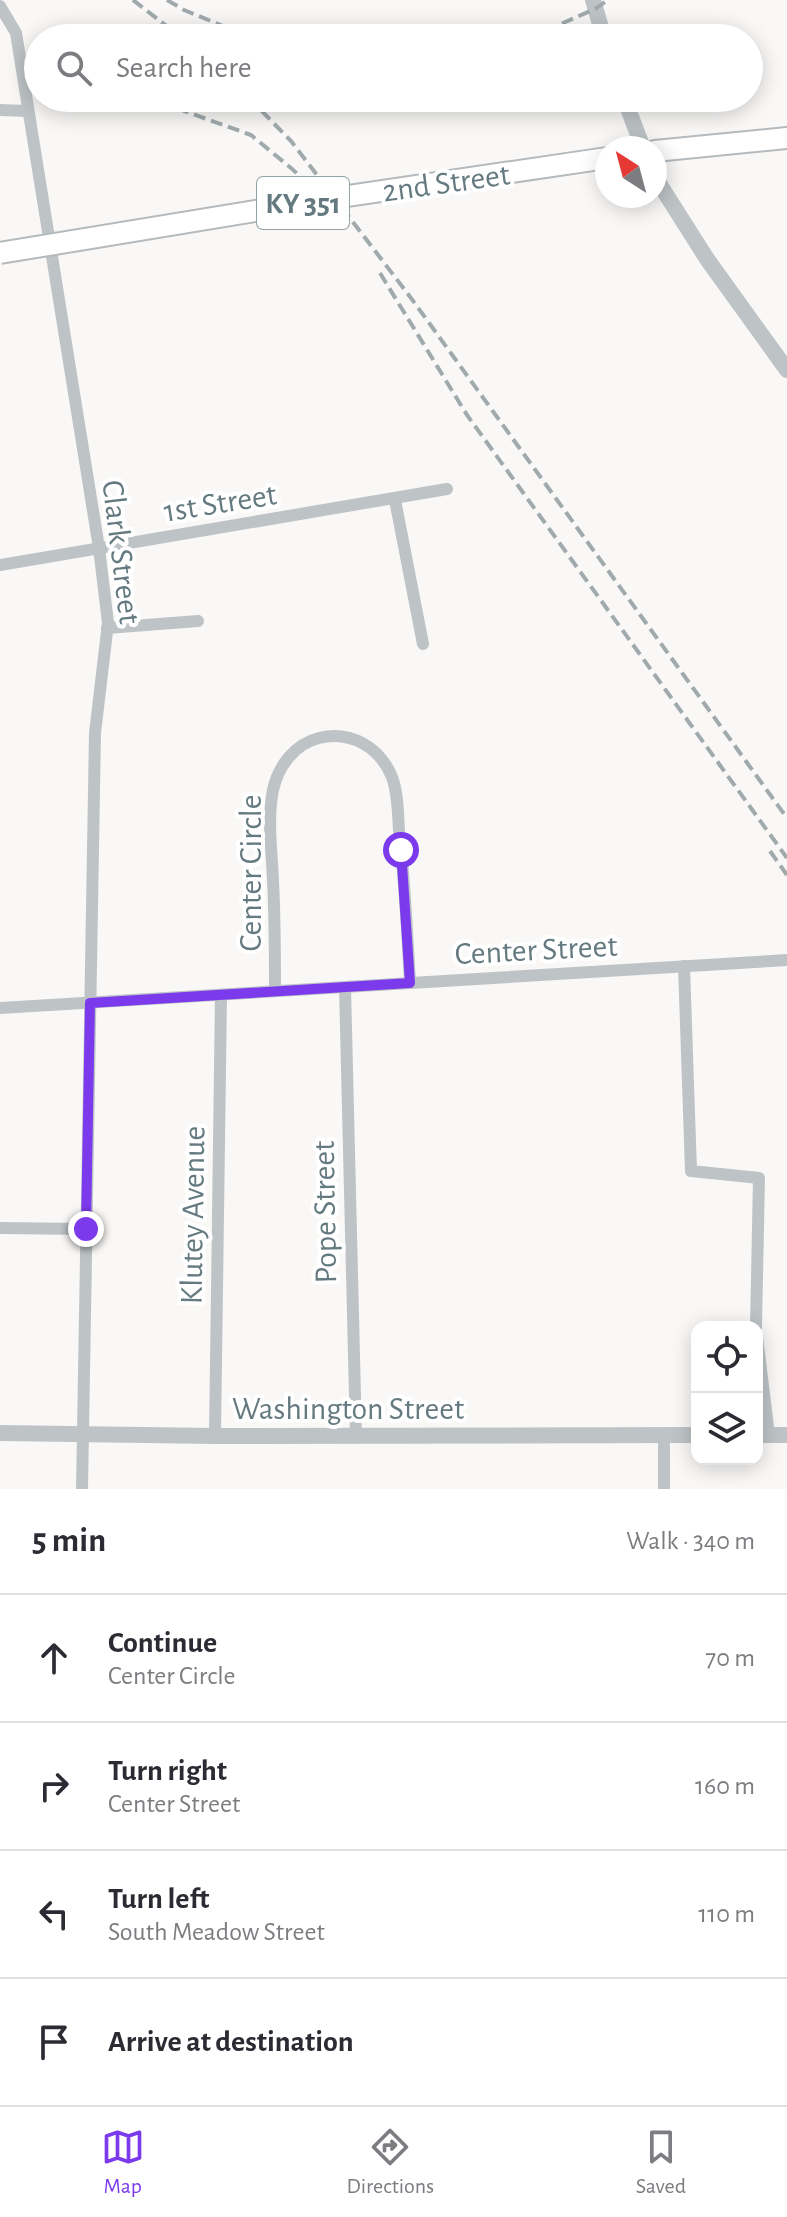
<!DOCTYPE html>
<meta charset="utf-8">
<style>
body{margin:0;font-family:"Alegreya Sans",sans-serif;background:#f2f2f3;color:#2b2b33}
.controls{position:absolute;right:24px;bottom:24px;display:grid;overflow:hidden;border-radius:16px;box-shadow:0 4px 20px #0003}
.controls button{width:72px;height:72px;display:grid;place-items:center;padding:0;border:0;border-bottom:2px solid #e1e1e2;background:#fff;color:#2b2b33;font:40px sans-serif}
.compass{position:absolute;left:595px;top:136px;width:72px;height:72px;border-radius:50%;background:#fff;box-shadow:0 4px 20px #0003;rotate:324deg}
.stop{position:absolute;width:24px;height:24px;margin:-18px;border:6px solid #7c3aed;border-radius:50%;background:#fff}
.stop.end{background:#7c3aed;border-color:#fff;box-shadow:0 2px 8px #0008}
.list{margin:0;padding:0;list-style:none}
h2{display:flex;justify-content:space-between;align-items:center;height:104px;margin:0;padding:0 32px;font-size:34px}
h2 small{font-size:26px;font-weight:400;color:#7c7c81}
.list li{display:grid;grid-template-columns:52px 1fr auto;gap:24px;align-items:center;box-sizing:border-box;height:128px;padding:0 32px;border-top:2px solid #e1e1e2}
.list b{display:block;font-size:30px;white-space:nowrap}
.list p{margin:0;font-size:26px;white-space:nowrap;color:#7c7c81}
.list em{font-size:26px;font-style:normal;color:#7c7c81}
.icon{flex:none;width:44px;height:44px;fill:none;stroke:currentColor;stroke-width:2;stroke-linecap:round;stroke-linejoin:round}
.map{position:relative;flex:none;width:787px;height:1489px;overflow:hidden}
.search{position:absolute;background:#fff;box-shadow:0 4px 20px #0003;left:24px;right:24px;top:24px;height:88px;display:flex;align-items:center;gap:20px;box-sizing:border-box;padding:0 28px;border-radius:44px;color:#7c7c81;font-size:30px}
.sheet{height:616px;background:#fff}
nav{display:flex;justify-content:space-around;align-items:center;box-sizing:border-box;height:112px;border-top:2px solid #e1e1e2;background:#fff;font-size:22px;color:#7c7c81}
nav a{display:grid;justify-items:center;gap:4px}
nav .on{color:#7c3aed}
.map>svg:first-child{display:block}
</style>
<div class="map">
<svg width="787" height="1489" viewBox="0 0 787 1489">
<rect width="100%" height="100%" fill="#f9f8f7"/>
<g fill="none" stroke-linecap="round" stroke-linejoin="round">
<defs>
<polyline id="primary" points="655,151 787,138"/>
</defs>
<use href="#primary" stroke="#b4babd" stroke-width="24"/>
<g stroke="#bec4c6" stroke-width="12">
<polyline points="0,6 16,33 99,548 108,623 95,733 82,1489"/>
<polyline points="0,110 28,111"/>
<polyline points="395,500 423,644"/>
<polyline points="0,565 447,489"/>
<polyline points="107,628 198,621"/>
<polyline points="684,966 691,1171 759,1178 756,1327"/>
<polyline points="345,987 356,1437"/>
<path d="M275 991C275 954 275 918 273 881 272 852 267 820 273 790 278 767 294 744 319 738 350 730 380 747 392 777 398 793 398 814 399 831 405 881 407 932 410 983"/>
<polyline points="0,1008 787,960"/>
<polyline points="0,1228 86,1229"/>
<polyline points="757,1337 769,1435"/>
<polyline points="664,1435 664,1489"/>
<polyline points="215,1436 221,995"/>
</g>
<g stroke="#bec4c6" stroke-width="16">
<polyline points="593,0 604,38"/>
<polyline points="624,98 643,148"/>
<polyline points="655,177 707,259 787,370"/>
<polyline points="0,1433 215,1436 697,1435"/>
<polyline points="757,1435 787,1435"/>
</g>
<use href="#primary" stroke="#fff" stroke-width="20"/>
<g stroke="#a0aaad" stroke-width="4" stroke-dasharray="12 6" stroke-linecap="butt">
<polyline points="133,0 182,38"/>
<polyline points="167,0 184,10 252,38"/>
<polyline points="529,38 595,9 608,0"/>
<polyline points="249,98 291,141 411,298 787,818"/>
<polyline points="69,106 179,109 251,135 291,168 330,204"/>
<polyline points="380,273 467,415 787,858"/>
<polyline points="770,851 787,875"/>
</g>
<defs>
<polyline id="primary-bridge" points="0,253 334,198 607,158"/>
</defs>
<use href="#primary-bridge" stroke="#b4babd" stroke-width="24" stroke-linecap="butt"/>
<use href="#primary-bridge" stroke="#fff" stroke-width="20"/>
</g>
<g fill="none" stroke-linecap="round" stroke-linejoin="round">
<polyline stroke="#7c3aed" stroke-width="10" points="86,1229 90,1003 410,983 401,850"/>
</g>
<g text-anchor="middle" stroke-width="8" stroke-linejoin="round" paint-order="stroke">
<rect fill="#fff" stroke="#93a2a6" stroke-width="2" x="257" y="177" width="92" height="52" rx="6"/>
<g font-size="30" font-weight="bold" fill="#657a80">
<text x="303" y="213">KY 351</text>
</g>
<g font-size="32" fill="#657a80" stroke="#fff">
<text transform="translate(446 182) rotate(-8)" y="11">2nd Street</text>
<text transform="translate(220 502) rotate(-9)" y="11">1st Street</text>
<text transform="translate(122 552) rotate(83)" y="11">Clark Street</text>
<text transform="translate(250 873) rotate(-90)" y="11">Center Circle</text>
<text transform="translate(536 949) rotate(-3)" y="11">Center Street</text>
<text transform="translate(324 1212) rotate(-91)" y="11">Pope Street</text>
<text transform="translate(192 1215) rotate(-89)" y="11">Klutey Avenue</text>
<text x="348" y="1419">Washington Street</text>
</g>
</g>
</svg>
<div class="controls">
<button><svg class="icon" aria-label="locate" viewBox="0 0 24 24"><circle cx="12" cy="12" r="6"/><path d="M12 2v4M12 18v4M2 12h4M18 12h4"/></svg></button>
<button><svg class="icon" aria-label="layers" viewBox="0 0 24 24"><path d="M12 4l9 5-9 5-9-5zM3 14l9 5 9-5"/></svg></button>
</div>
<svg class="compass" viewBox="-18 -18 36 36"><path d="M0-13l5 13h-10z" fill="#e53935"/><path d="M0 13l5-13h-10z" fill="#7c7c81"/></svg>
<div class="stop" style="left:401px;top:850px"></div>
<div class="stop end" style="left:86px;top:1229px"></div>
<div class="search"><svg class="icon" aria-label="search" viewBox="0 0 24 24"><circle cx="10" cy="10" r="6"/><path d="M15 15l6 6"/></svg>Search here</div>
</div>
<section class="sheet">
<h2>5 min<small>Walk · 340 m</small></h2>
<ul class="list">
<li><svg class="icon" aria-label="ahead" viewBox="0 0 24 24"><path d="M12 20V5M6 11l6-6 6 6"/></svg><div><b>Continue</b><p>Center Circle</p></div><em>70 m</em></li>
<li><svg class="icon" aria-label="right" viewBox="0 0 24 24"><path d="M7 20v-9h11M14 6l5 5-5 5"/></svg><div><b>Turn right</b><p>Center Street</p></div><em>160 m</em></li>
<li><svg class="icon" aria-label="left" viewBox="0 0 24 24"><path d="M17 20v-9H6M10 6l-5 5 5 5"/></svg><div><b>Turn left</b><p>South Meadow Street</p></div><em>110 m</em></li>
<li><svg class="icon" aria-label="arrive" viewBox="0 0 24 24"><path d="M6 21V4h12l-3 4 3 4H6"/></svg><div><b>Arrive at destination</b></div></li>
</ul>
</section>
<nav>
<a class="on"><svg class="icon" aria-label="map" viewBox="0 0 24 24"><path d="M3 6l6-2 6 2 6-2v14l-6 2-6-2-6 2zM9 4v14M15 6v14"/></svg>Map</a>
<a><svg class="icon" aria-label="directions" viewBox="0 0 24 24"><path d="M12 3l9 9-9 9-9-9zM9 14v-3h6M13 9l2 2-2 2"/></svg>Directions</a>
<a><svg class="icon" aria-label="saved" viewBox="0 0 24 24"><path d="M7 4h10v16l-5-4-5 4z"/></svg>Saved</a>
</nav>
